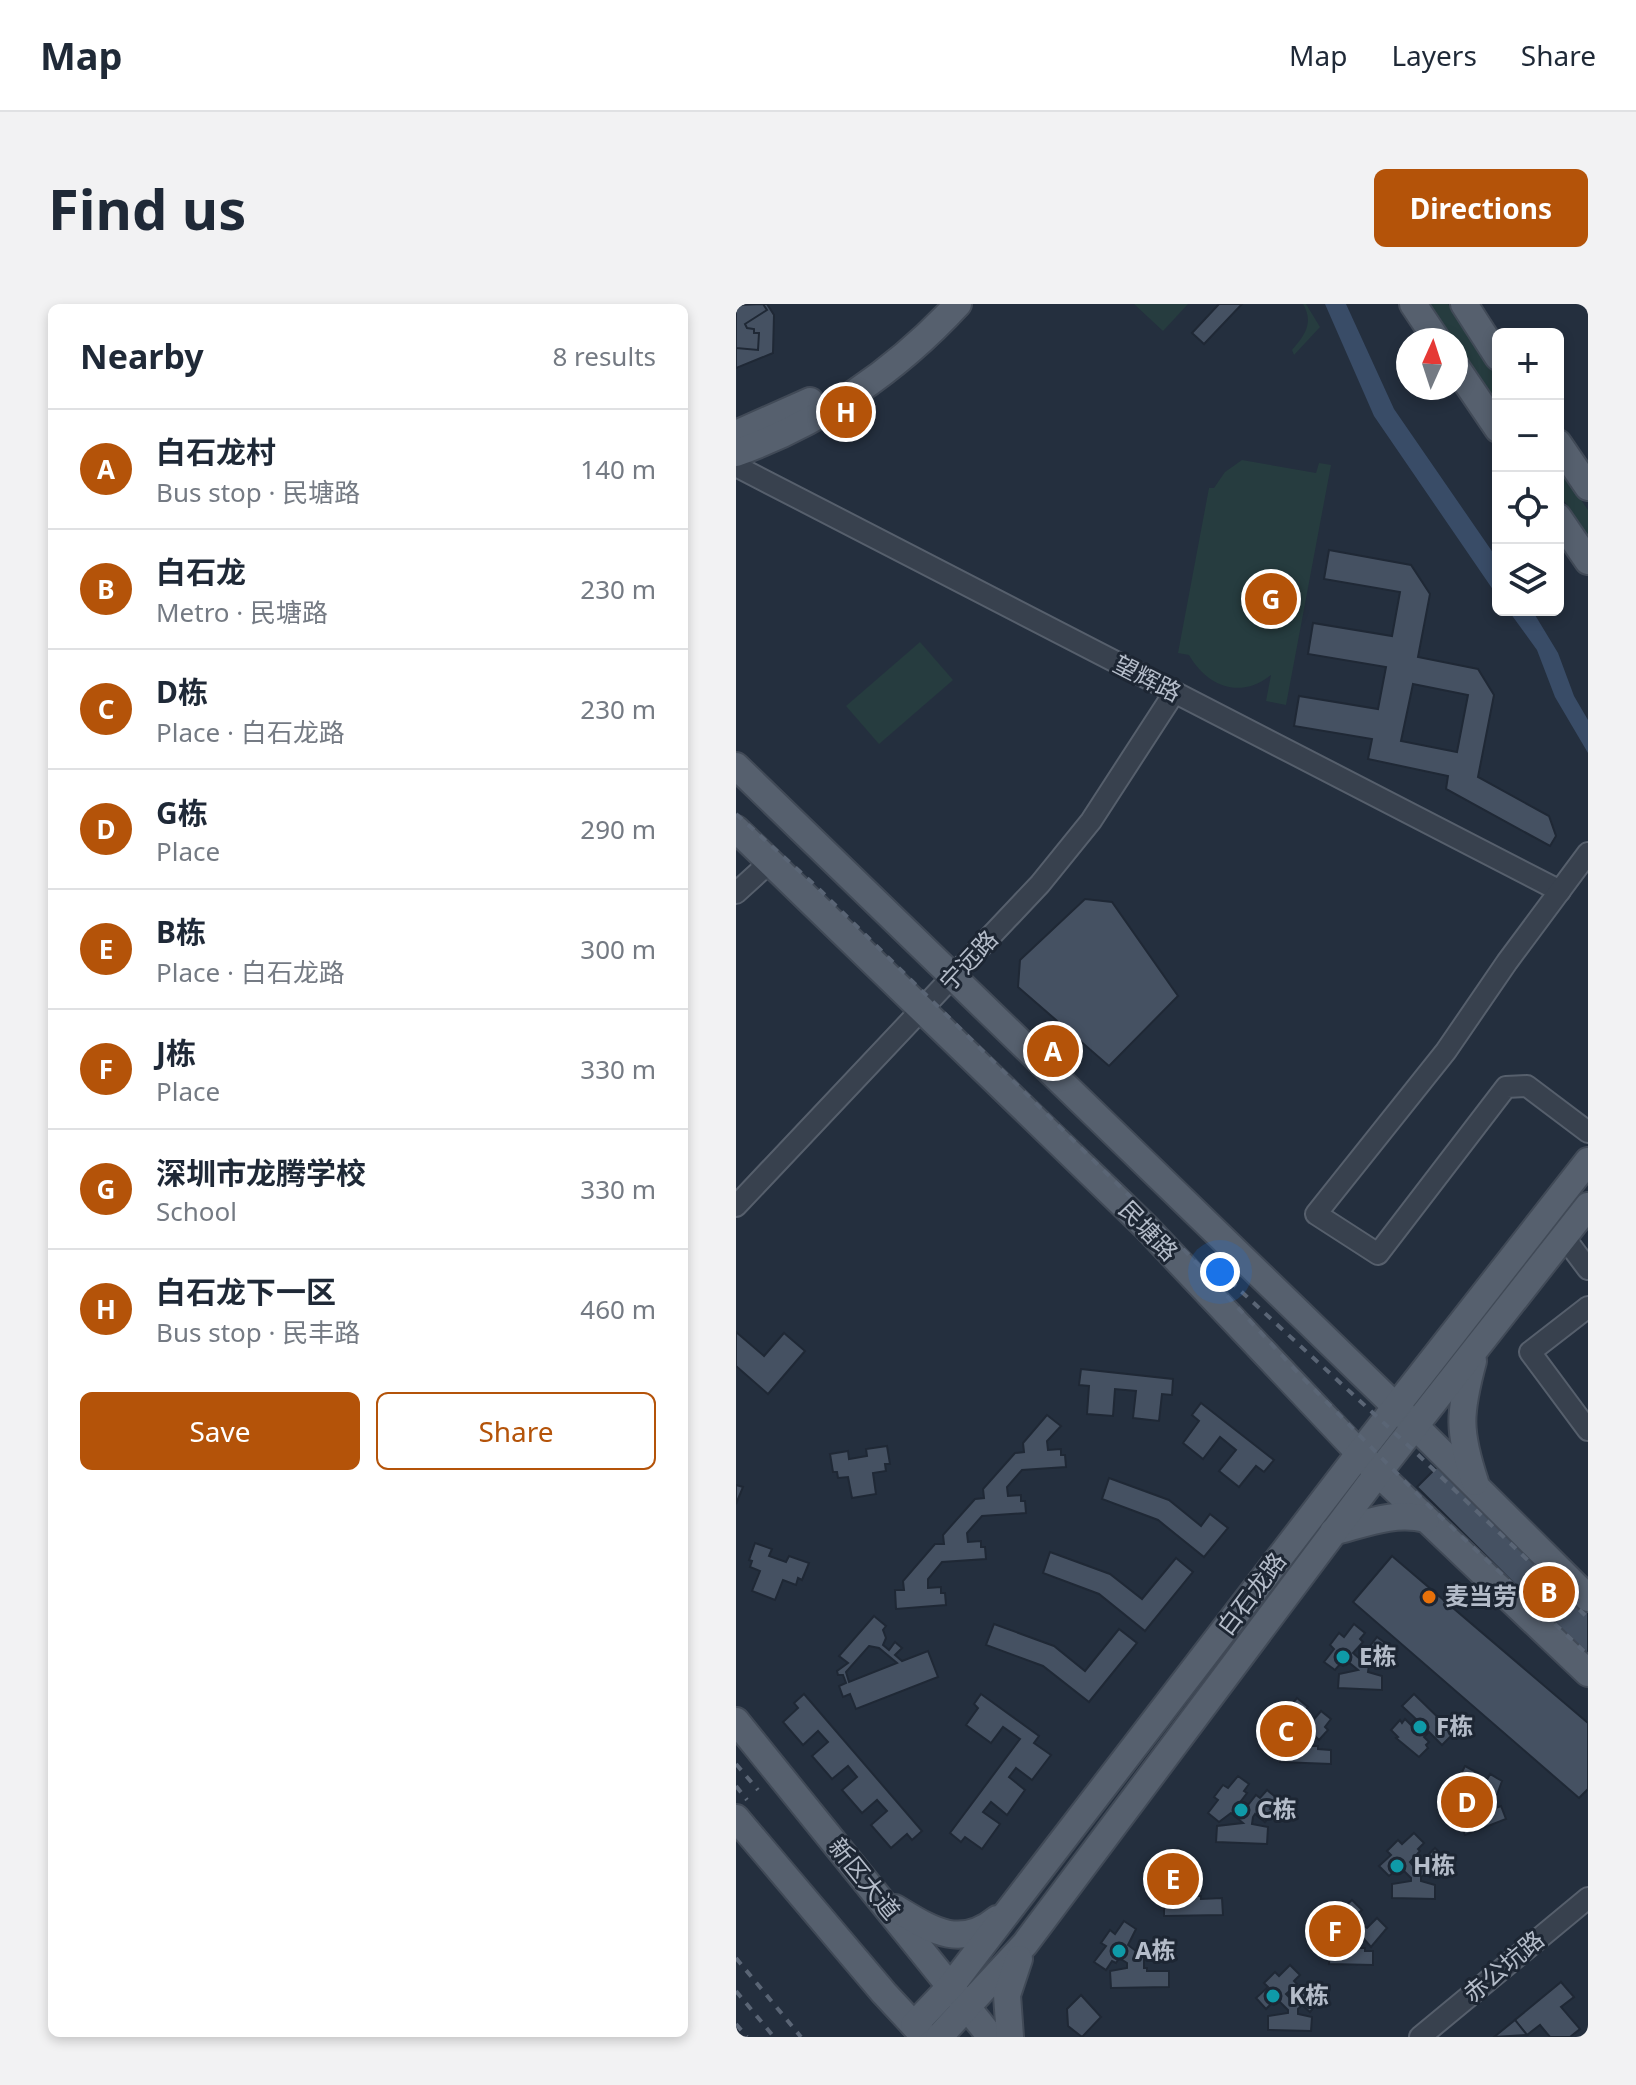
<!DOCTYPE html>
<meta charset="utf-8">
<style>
body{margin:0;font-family:"Noto Sans","Noto Sans SC",sans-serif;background:#f2f2f3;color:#1f2937}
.controls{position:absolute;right:24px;top:24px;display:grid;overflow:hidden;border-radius:12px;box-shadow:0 4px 12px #0003}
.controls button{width:72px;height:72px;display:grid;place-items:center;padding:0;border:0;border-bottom:2px solid #e0e1e3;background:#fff;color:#1f2937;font:40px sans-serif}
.compass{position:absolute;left:660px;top:24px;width:72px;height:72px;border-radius:50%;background:#fff;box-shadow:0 4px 12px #0003;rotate:3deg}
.you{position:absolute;left:484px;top:968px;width:28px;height:28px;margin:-20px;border:6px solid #fff;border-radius:50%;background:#1a73e8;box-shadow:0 0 0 12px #1a73e833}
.badge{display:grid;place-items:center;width:52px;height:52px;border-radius:50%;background:#b45309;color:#fff;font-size:26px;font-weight:700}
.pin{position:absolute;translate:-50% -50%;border:4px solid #fff;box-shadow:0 2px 8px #0006}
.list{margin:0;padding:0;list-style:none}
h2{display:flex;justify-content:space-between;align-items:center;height:104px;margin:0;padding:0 32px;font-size:34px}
h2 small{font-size:26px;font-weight:400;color:#747a83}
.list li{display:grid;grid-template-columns:52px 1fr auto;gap:24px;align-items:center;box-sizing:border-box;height:120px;padding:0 32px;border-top:2px solid #e0e1e3}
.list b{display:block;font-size:30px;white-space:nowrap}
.list p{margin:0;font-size:26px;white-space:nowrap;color:#747a83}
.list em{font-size:26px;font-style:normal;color:#747a83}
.actions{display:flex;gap:16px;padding:24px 32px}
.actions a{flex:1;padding:18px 0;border:2px solid #b45309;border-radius:12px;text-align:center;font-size:28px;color:#b45309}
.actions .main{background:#b45309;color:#fff}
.icon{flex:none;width:44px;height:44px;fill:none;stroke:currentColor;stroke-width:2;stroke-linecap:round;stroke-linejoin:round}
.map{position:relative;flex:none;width:852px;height:1733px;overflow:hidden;border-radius:12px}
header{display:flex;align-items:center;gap:48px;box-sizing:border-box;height:112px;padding:0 40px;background:#fff;border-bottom:2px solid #e0e1e3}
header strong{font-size:38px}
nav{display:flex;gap:44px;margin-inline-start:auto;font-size:28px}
.intro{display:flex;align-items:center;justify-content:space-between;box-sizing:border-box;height:192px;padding:0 48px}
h1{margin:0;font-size:56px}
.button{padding:20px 36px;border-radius:12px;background:#b45309;color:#fff;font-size:28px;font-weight:700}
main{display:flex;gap:48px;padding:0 48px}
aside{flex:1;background:#fff;border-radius:12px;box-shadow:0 4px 12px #0003}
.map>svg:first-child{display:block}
</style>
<header>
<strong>Map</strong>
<nav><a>Map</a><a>Layers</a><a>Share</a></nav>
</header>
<div class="intro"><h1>Find us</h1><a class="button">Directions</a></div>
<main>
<aside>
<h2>Nearby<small>8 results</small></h2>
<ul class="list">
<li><span class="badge">A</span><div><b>白石龙村</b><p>Bus stop · 民塘路</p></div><em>140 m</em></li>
<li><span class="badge">B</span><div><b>白石龙</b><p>Metro · 民塘路</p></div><em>230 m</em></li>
<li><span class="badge">C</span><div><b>D栋</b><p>Place · 白石龙路</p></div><em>230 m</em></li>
<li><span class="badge">D</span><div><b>G栋</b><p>Place</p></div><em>290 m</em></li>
<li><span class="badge">E</span><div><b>B栋</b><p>Place · 白石龙路</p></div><em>300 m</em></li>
<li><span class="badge">F</span><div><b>J栋</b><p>Place</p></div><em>330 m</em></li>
<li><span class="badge">G</span><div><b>深圳市龙腾学校</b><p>School</p></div><em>330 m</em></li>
<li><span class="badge">H</span><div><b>白石龙下一区</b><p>Bus stop · 民丰路</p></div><em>460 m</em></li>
</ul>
<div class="actions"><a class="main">Save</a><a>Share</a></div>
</aside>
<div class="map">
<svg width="852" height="1733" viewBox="0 0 852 1733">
<rect width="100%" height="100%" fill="#242f3e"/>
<g fill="#263c3f">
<polygon points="398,0 452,0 427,27"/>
<path d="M567 0H570L584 23 558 51 556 46C569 31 578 19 567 0Z"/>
<polygon points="693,0 712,0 762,74 762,100"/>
<path d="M506 156 580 169 583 159 595 161 550 401 530 397 535 371C504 396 471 382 453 351L442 349 473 184H478L489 168Z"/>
<polygon points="822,162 852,206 852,232 822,188"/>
<polygon points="184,338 217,376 143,440 110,402"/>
</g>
<g fill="#394c67">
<polygon points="589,0 610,0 658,105 762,256 762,293 638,112"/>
<polygon points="772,306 796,306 822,349 838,392 852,416 852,449 819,393 801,346"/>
</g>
<g fill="#455162" stroke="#1f2835" stroke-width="2" fill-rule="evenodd">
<polygon points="26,0 31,0 38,11 37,49 0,64 0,12"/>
<polygon points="27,0 31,6 9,20 11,24 18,25 18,29 23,29 22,46 0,44 0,1"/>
<polygon points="483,0 506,0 468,40 456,29"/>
<path d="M593 246 675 261 694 290 682 353 742 365 758 391 742 473 813 512 820 532 814 542 710 485 712 472 632 455 636 435 558 422 563 392 642 405 650 363 572 350 577 319 656 332 664 288 588 275ZM677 380 732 391 721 448 665 437Z"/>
<polygon points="349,595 376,598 442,692 373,762 282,683 284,656"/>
<polygon points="0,1028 28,1052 48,1029 69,1047 32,1090 0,1062"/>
<polygon points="345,1065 437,1075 436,1091 426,1090 423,1117 397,1114 400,1087 379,1085 377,1112 351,1110 353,1082 343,1081"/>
<polygon points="465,1099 538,1156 528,1168 520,1162 503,1183 483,1167 500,1146 484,1133 467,1155 447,1139 463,1117 456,1111"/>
<polygon points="311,1111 325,1122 311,1137 312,1146 325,1145 325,1151 329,1151 330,1163 286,1166 271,1183 272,1192 285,1191 285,1197 289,1197 290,1209 246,1212 231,1229 232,1238 245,1237 245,1243 249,1243 250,1255 206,1258 192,1275 192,1284 205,1283 205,1289 209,1289 210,1301 160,1305 159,1286 168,1286 167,1277 199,1240 208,1240 207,1231 239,1195 248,1194 247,1185 279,1149 288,1148 287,1139"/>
<polygon points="151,1142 154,1160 149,1160 150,1167 137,1169 140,1190 116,1194 112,1173 102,1174 101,1168 97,1168 94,1150 112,1147 113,1155 131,1152 130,1145"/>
<polygon points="708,1156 852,1298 852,1353 681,1183"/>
<polygon points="373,1174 433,1196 465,1222 474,1210 492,1224 468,1253 422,1216 366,1195"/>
<polygon points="0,1181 7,1183 0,1200"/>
<polygon points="19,1239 36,1245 33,1252 50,1258 53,1252 73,1259 66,1276 62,1274 60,1281 47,1276 39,1296 16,1287 24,1267 14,1263 16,1257 13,1256"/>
<polygon points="314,1248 374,1270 406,1295 440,1254 457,1268 409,1327 363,1290 307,1269"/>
<polygon points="656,1252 852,1419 852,1485 843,1494 617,1298"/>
<path d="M138 1312 150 1322 147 1326 150 1334 147 1341 153 1346 159 1338 166 1344 159 1351 166 1357 192 1347 202 1373 120 1405 114 1390 107 1393 103 1382 110 1379 107 1371H102L101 1367 112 1359 103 1352ZM133 1342 143 1344 161 1359 113 1378 110 1368Z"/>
<polygon points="258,1320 318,1342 349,1367 383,1325 401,1339 353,1398 307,1362 250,1341"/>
<polygon points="618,1320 629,1329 624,1335 627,1338 617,1349 624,1355 641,1333 652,1341 640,1362 635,1358 633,1361 632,1368 646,1372 646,1386 602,1384 603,1370 622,1366 611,1357 607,1362 604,1360 599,1366 588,1358 598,1345 594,1341 603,1329 608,1333"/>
<polygon points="68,1390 186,1527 176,1536 171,1530 155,1544 135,1521 151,1507 141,1496 126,1509 106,1486 121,1473 112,1462 96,1475 76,1452 92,1438 82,1427 67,1441 47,1418 62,1404 58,1399"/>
<polygon points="245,1390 303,1432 298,1439 315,1451 296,1476 280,1464 273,1473 289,1486 271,1511 255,1498 247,1508 264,1520 246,1545 229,1533 225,1538 214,1529 284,1435 267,1423 255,1439 230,1421 242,1404 238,1400"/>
<polygon points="678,1390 718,1429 706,1441 693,1428 688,1433 693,1438 690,1441 692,1444 683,1453 660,1434 662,1433 655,1426 664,1416 666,1419 669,1415 675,1421 680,1415 666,1402"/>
<polygon points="561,1394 572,1403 567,1409 570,1411 561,1423 567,1428 585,1407 595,1415 589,1423 592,1426 583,1436 579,1432 576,1435 576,1442 582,1442 582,1445 595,1446 595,1460 544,1458 545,1444 554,1444 555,1442 566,1440 555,1431 543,1440 532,1432 542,1419 537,1415 547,1403 551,1407"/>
<polygon points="729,1462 742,1469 738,1476 741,1478 734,1491 741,1495 754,1470 766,1477 758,1499 753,1496 750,1502 750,1505 756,1502 757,1505 765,1502 770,1515 729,1531 724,1518 741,1508 741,1506 729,1500 719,1511 707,1504 714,1490 709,1487 716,1474 722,1476"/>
<polygon points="502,1472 513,1480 508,1487 511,1489 502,1501 508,1506 520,1491 524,1494 531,1486 542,1495 534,1505 538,1507 529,1518 519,1510 517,1513 516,1520 532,1523 531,1540 480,1538 481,1522 507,1519 495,1509 483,1518 472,1509 482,1496 478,1493 487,1481 492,1484"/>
<polygon points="678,1529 688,1539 682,1545 684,1547 674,1558 679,1564 699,1544 709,1554 701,1561 704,1564 694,1573 690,1569 685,1573 685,1577 699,1581 699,1595 656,1594 656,1580 675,1577 675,1574 666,1565 662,1569 659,1567 653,1572 643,1562 655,1551 651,1547 662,1536 666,1540"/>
<polygon points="442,1544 453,1553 449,1559 452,1561 446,1569 461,1580 462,1592 465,1592 465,1595 486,1594 487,1611 428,1612 428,1595 444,1592 444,1587 437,1582 433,1587 430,1585 423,1594 412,1586 423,1570 419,1567 428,1554 432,1557"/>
<polygon points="616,1596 626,1606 620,1611 622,1614 611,1624 617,1630 627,1621 631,1624 641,1614 651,1624 635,1643 628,1635 623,1640 623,1644 629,1644 629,1647 637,1647 637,1661 593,1660 594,1646 613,1644 613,1641 604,1631 600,1636 597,1633 591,1639 581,1629 593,1617 589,1613 600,1603 604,1607"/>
<polygon points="388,1617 400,1625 392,1641 408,1653 408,1664 411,1664 411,1667 433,1667 433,1683 375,1684 374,1667 391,1664 391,1659 383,1654 380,1659 376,1657 370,1666 358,1658 370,1642 365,1639 374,1626 379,1630"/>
<polygon points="554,1661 564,1671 558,1677 561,1680 550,1690 556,1696 566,1686 569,1690 579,1680 589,1690 574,1708 566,1701 562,1705 562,1710 576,1713 575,1727 532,1726 532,1712 552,1709 552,1706 543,1697 538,1701 536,1699 530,1705 520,1694 532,1683 528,1679 539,1668 543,1672"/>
<polygon points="825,1678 838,1693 825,1703 844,1725 834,1733 814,1733 804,1721 791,1731 779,1716"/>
<polygon points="345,1691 365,1713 346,1733 332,1722 331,1705"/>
<polygon points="779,1716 791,1731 758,1733"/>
</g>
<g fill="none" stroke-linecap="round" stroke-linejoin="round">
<defs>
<g id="minor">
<polyline points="0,162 824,587"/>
<polyline points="852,549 771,658 710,747 580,910 642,950 770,783 791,782 852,828"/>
<polyline points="0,589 34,558"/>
<polyline points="0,902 304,580 355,517 438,389"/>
<polyline points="828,933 852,965"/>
<polyline points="852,1003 794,1048 852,1126"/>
<polyline points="684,1733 852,1594"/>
</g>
<g id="major">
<polyline points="677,0 701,36"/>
<polyline points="728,0 762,53"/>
<polyline points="720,63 762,125"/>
<polyline points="0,130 74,97"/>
<polyline points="822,139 852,183"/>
<path d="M0 149C85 119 161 66 222 0"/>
<polyline points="822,213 852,257"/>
<polyline points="0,462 660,1103 852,1294"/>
<polyline points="0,525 410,923 642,1169 852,1369"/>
<path d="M737 1057C723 1109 722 1127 739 1178"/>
<path d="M597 1228C628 1220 658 1207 690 1215"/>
<polyline points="0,1417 255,1733"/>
<polyline points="0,1514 148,1689 188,1732"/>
<path d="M159 1604C194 1625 223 1646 261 1615"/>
<polyline points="178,1721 215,1682 623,1150 852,857"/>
<polyline points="203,1733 289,1640 642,1169 852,902"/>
<polyline points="274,1733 271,1691 283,1655"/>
</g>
</defs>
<use href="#minor" stroke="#565f6c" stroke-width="24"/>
<use href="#major" stroke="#414a57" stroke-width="30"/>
<use href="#minor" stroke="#38414e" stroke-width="20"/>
<use href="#major" stroke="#56606e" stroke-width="26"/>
<g stroke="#5a6575" stroke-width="4" stroke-dasharray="8 8" stroke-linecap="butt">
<polyline points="0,510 81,583 455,953 561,1068 693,1202 852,1351"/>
<polyline points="482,966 676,1145 852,1314"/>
<polyline points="0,1460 22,1486"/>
<polyline points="0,1482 11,1496"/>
<polyline points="0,1654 65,1733"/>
<polyline points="0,1687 38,1733"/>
<polyline points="0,1720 11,1733"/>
</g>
</g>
<circle fill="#e8710a" stroke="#1d2633" stroke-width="3" cx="693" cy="1293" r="8"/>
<g fill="#0f9aa8" stroke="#1d2633" stroke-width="3">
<circle cx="607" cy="1353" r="8"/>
<circle cx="684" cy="1423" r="8"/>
<circle cx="505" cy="1506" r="8"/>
<circle cx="661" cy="1562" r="8"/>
<circle cx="383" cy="1647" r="8"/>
<circle cx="537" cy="1692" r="8"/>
</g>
<g text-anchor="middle" stroke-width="6" stroke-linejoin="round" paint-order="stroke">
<g font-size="24" fill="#b4bcc9" stroke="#1d2633">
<text transform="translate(411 375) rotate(27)" y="8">望辉路</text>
<text transform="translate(233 657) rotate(-47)" y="8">宁远路</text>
<text transform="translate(412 927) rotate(46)" y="8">民塘路</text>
<text transform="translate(516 1290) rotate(-53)" y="8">白石龙路</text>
<text transform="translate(128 1575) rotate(51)" y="8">新区大道</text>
<text transform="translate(768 1663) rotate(-40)" y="8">赤公坑路</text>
</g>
<g font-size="24" font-weight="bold" fill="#b4bcc9" stroke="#1d2633" text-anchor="start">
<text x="709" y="1301">麦当劳</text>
<text x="623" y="1361">E栋</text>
<text x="700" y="1431">F栋</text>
<text x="521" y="1514">C栋</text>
<text x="677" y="1570">H栋</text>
<text x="399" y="1655">A栋</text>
<text x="553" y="1700">K栋</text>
</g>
</g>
</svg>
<div class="controls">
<button>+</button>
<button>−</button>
<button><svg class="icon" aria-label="locate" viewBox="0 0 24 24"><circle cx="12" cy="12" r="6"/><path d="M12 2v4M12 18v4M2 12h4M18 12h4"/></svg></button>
<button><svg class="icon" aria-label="layers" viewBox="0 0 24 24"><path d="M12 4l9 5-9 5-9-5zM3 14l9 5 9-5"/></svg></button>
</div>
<svg class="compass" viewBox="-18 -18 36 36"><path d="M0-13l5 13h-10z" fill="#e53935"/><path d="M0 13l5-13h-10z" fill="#747a83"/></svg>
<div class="you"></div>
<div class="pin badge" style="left:317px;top:747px">A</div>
<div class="pin badge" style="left:813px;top:1288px">B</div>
<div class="pin badge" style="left:550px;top:1427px">C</div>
<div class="pin badge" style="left:731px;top:1498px">D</div>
<div class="pin badge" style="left:437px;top:1575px">E</div>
<div class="pin badge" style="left:599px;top:1627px">F</div>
<div class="pin badge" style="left:535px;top:295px">G</div>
<div class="pin badge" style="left:110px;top:108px">H</div>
</div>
</main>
